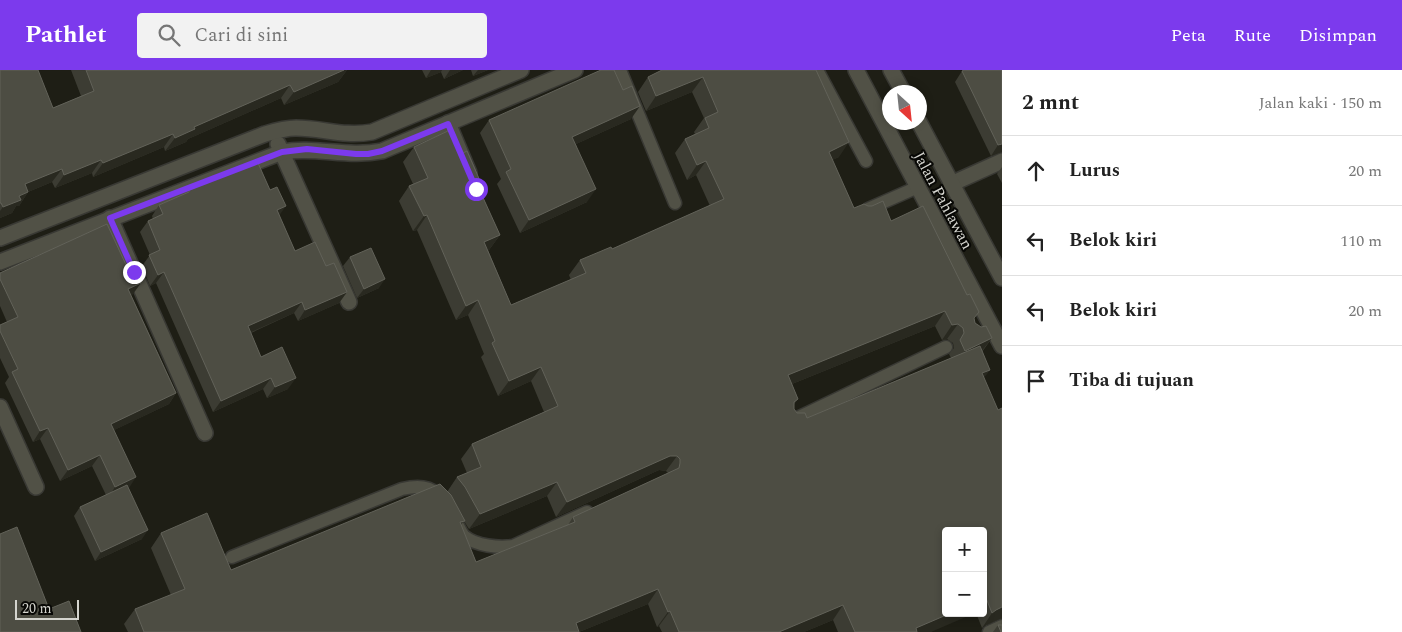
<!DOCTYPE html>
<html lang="id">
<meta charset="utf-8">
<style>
body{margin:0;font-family:Spectral,serif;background:#f2f2f2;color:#222}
.controls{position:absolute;right:15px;bottom:15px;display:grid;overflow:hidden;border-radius:5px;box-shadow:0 2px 8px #0003}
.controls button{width:45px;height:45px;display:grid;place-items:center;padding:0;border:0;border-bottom:1px solid #e0e0e0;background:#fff;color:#222;font:25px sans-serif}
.compass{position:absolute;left:882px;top:15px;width:45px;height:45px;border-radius:50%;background:#fff;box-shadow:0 2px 8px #0003;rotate:153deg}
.scale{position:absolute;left:15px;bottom:12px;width:64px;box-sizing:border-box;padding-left:5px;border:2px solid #d4d4ce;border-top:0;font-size:14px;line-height:18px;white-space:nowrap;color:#d4d4ce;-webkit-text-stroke:4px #080805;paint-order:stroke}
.stop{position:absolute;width:15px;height:15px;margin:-11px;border:4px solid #7c3aed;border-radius:50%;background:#fff}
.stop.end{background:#7c3aed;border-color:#fff;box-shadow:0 1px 5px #0008}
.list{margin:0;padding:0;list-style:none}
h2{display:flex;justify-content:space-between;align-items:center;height:65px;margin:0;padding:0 20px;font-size:21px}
h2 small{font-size:16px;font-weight:400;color:#767676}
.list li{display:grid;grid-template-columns:32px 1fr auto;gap:15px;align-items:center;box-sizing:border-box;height:70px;padding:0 20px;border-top:1px solid #e0e0e0}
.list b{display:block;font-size:19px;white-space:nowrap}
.list em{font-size:16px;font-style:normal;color:#767676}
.icon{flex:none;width:28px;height:28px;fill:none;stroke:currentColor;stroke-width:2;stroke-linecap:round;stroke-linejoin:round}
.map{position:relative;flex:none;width:1002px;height:562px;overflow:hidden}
header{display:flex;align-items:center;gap:30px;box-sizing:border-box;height:70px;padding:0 25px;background:#7c3aed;color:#fff}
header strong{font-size:24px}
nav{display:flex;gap:28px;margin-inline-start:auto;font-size:18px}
.search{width:350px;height:45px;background:#f2f2f2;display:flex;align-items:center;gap:12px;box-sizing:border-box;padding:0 18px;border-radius:5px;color:#767676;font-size:19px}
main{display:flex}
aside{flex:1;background:#fff}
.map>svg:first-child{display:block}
</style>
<header>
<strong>Pathlet</strong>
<div class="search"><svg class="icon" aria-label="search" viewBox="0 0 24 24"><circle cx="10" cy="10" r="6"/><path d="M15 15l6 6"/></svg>Cari di sini</div>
<nav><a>Peta</a><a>Rute</a><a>Disimpan</a></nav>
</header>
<main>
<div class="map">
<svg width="1002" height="562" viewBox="0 0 1002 562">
<rect width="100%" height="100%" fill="#1e1e15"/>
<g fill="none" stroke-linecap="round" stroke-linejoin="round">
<defs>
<g id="lane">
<polyline points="620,0 675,133"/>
<polyline points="817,0 866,91"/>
<polyline points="868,139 918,117"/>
<polyline points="791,351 946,277"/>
<path d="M458 456C460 459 461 463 464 466 476 476 499 478 513 476L587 442"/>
<path d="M232 487 402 419C416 416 431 415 441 428"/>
<polyline points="989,562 1002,556"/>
</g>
<g id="street">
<polyline points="448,53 469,103"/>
<polyline points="278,74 349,232"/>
<polyline points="951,114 1002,91"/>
<polyline points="110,148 205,363"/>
<path d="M0 168 265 64C275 61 286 58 296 58 323 58 343 67 372 62L521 0"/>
<path d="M0 192 282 82C316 76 347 88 382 81L575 0"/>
<polyline points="0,337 36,417"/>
</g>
<g id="secondary">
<polyline points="856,0 1002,276"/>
<polyline points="891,0 903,22"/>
<polyline points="919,52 1002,208"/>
</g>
</defs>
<use href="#lane" stroke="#393934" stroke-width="15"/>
<use href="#street" stroke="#393934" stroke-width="18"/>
<use href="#secondary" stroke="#393934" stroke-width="18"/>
<use href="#lane" stroke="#515146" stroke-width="12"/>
<use href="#street" stroke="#515146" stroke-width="15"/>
<use href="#secondary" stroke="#515146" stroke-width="15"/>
</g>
<g fill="#3c3c33" fill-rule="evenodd">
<polygon points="0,0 53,38 81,26 71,0 347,0 338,12 284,35 281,28 188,69 186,72 165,81 164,77 93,107 92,103 55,118 52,112 28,122 19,136 16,136 12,143 0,148"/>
<polygon points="422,0 463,0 444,9 441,2 426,8"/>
<polygon points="471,0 488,0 473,6"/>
<path d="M816 0 839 87 832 90 854 138 891 151 974 248 975 253 992 268 982 282 990 300 984 307 1002 548 986 555 982 558 976 543H983V461L931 562H838L833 550 804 562H662L659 556 657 557 648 534 579 562H128L124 554 135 539 171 525 151 478 161 463 231 500 447 422 457 407 467 403 461 389 472 374 544 342 531 311 498 326 481 287 484 284 468 245 456 250 417 160 413 161 399 131 409 116 413 114 403 92 414 77 461 84 484 120 481 123 500 165 489 180H488L511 235 571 210 569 205 580 190 612 179 710 136 696 105 687 110 675 83 685 69 695 64 694 62 704 48 692 22 646 41 638 22 648 7ZM935 256 942 270 947 269 953 273 954 278 949 284 951 288 807 348 797 343 794 339V334L798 329 792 314ZM659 400 666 401 668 403 573 447 568 455 476 492 461 455 464 451 469 459 547 426 556 447Z"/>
<polygon points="1002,0 1002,82 991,86 955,12 962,1"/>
<polygon points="631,49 576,74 587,132 520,163 497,114 501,109 480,63 489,50"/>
<polygon points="1002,97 1002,113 997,104"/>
<polygon points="189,120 279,146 295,181 326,196 347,222 339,233 298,251 294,243 251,263 261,287 288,319 267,328 263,319 213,342 156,213 150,216 142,196 150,185 140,162 148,151 153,149 152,146 159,135 187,123"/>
<polygon points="350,187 379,218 357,228 343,196"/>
<polygon points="0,203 133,224 131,225 176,323 169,334 114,360 142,469 95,491 74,446 80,437 106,425 92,396 60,411 40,369 33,372 5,313 9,307 0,288 0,255 7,252 0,236"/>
<polygon points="998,555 1002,562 993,562"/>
</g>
<g fill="#292920">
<polygon points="344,0 347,0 338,12 284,35 294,22"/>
<polygon points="431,0 442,0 441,2 426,8"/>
<polygon points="450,0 463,0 444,9"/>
<polygon points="478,0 488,0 473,6"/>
<polygon points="703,7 692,22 646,41 656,26"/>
<polygon points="290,15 281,28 188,69 186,72 165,81 175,68 194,57"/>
<polygon points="640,36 631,49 563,80 572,67"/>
<polygon points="173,64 164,77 93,107 103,93"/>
<polygon points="849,72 839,87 818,97 829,82"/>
<polygon points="1002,74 1002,82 991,86 998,75"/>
<polygon points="101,90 92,103 55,118 64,105"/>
<polygon points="706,91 696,105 687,110 697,95"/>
<polygon points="62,99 52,112 23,124 28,122 19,136 16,136 12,143 0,148 0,141 3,137 25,114"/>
<polygon points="596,119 587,132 520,163 529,150"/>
<polygon points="286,136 278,147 277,140"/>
<polygon points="427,145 417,160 413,161 424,146"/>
<polygon points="500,165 489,180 474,187 484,172"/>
<polygon points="164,202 156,213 150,216 158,205"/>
<polygon points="385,209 379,218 357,228 364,219"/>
<polygon points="141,213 133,224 120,230 128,219"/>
<polygon points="347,222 339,233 298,251 305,240"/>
<polygon points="478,230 468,245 456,250 466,236"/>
<polygon points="302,232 294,243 240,267 248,256"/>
<polygon points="945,241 935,256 777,320 788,305"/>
<polygon points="958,254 947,269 942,270 952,255"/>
<polygon points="992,268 981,282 955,296 965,281"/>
<polygon points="541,297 531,311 498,326 509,311"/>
<polygon points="990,300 979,314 982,303"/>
<polygon points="271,308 263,319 213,342 221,331"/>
<polygon points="296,308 288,319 267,328 275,317"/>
<polygon points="176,323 169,334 104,365 111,354"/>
<polygon points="48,358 40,369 33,372 40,361"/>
<polygon points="100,385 92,396 60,411 68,400"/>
<polygon points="670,386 677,386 666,401 659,400 556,447 567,432"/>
<polygon points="136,407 129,418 108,428 115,417"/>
<polygon points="557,412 547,426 469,459 480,444"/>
<polygon points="148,460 142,469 95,491 101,482"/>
<polygon points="658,519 648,534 579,562 576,553"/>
<polygon points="843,535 833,550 804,562 779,562"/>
<polygon points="1002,537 1002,548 986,555 982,558 992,543 996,540"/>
<polygon points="670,541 659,556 657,557 668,542"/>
<polygon points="951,543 975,543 931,562 913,562 916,558"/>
</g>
<g fill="#4d4d43" stroke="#626259">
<polygon points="0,0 38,0 53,38 94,21 86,0 344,0 294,22 290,15 194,57 195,59 175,68 173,64 103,93 101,90 64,105 62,99 25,114 28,122 19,126 21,130 3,137 1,133 0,133"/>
<polygon points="601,0 614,0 623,20 632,16 640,36 572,67 596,119 529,150 506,102 511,99 489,50"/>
<polygon points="662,0 816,0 849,72 829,82 854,138 864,134 868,136 872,136 883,131 891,151 923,136 967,225 970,224 979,242 974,248 975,253 981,257 986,256 992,268 965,281 960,270 964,263 963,258 958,254 952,255 945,241 788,305 798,329 794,332 794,339 797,343 805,343 807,348 980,276 990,300 982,303 998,340 1002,338 1002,537 996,540 992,543 986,528 983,529 983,461 946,461 946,543 951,543 916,558 917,562 855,562 843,535 779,562 679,562 670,541 668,542 658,519 576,553 579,562 144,562 135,539 185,519 161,463 207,443 231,500 440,414 451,425 465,451 460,452 476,492 575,452 573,447 679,398 680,393 680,389 677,386 670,386 567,432 557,412 480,444 465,417 457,407 481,397 472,374 558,336 541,297 509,311 492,273 495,271 478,230 466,236 427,145 424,146 409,116 428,108 414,77 450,60 461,84 467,81 484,120 480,121 500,165 484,172 511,235 586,203 580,190 611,177 612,179 724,129 706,91 697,95 685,69 709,58 705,48 718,42 703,7 656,26 648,7"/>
<polygon points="964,0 1002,0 1002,74 998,75 962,1"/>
<polygon points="258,93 270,120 277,117 286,136 277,140 295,181 315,172 326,196 334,193 347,222 305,240 302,232 248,256 261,287 282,277 296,308 275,317 271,308 221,331 164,202 158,205 149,185 160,180 148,151 163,144 159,135 189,122 189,120"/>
<polygon points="107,154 127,197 132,194 141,213 128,219 176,323 111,354 136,407 115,417 100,385 68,400 48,358 40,361 12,302 18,299 0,261 0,255 18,247 0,209 0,203"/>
<polygon points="371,178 385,209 364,219 350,187"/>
<polygon points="127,415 148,460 101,482 80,437"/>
<polygon points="17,457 49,539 69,531 81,562 0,562 0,464"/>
<polygon points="998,555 1002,555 1002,562 1001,562"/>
</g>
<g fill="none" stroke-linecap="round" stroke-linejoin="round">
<polyline stroke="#7c3aed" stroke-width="6" points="134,202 110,148 282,82 307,79 356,84 368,84 382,81 448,54 476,119"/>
</g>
<g text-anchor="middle" stroke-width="4" stroke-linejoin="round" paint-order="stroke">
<g font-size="16" fill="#d4d4ce" stroke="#080805">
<text transform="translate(944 130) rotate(62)" y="6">Jalan Pahlawan</text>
</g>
</g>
</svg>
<div class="controls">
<button>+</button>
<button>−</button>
</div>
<svg class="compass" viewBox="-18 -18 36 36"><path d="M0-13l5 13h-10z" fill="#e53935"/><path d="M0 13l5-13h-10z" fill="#767676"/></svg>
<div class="scale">20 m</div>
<div class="stop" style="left:476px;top:119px"></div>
<div class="stop end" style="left:134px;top:202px"></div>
</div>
<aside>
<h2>2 mnt<small>Jalan kaki · 150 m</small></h2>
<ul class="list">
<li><svg class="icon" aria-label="ahead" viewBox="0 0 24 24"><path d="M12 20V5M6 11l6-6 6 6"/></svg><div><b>Lurus</b></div><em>20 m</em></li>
<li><svg class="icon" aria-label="left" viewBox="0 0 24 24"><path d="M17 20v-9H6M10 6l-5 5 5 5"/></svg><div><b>Belok kiri</b></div><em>110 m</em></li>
<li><svg class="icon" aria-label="left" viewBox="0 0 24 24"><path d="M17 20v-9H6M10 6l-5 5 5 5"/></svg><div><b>Belok kiri</b></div><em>20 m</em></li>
<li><svg class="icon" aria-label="arrive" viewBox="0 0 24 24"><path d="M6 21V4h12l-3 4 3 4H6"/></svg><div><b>Tiba di tujuan</b></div></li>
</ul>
</aside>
</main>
